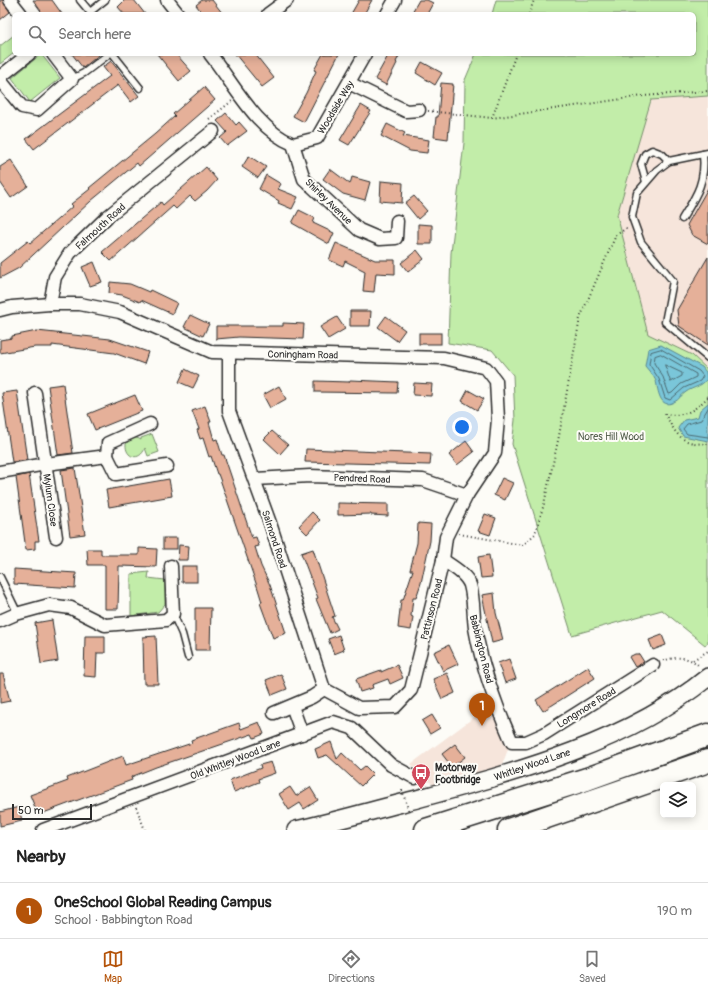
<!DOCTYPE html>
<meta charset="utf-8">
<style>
body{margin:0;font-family:Pangolin,sans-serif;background:#f2f2f2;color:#222}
.controls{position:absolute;right:12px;bottom:12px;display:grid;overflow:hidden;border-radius:6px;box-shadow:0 2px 10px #0003}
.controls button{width:36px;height:36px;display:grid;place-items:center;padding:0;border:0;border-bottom:1px solid #e0e0e0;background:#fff;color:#222;font:20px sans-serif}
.scale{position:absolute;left:12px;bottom:10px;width:80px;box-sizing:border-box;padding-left:4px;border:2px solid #2b2b2b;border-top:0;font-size:11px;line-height:14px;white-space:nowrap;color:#2b2b2b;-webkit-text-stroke:3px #fdfcf7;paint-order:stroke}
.you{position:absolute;left:462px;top:427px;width:14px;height:14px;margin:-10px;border:3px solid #fff;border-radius:50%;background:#1a73e8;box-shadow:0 0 0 6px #1a73e833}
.badge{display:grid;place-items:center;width:26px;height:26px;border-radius:50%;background:#b45309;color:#fff;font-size:13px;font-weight:700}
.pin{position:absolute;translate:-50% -33px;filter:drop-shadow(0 1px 2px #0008)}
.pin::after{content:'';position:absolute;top:21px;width:14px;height:12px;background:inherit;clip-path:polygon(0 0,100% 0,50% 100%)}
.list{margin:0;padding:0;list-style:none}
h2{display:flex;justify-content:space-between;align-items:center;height:52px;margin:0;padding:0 16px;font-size:17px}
h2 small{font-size:13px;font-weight:400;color:#767676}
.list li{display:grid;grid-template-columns:26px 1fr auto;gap:12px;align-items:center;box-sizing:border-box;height:56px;padding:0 16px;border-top:1px solid #e0e0e0}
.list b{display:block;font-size:15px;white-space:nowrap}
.list p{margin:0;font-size:13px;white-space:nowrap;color:#767676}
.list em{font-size:13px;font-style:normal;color:#767676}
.icon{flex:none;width:22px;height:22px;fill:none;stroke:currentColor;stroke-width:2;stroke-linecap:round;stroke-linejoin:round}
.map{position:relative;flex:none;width:708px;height:830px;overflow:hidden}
.search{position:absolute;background:#fff;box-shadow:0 2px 10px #0003;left:12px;right:12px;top:12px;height:44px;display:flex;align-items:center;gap:10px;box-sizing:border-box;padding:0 14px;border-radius:6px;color:#767676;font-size:15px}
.sheet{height:108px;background:#fff}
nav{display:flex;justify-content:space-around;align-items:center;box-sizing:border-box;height:56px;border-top:1px solid #e0e0e0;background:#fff;font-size:11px;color:#767676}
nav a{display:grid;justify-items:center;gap:2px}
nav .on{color:#b45309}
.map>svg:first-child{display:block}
</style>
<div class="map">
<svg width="708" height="830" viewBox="0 0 708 830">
<rect width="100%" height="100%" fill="#fdfcf7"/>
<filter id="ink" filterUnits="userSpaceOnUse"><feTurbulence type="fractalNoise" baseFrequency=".025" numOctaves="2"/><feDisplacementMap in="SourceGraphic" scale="8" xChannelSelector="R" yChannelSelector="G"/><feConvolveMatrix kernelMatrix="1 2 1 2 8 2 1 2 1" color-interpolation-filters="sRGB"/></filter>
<g filter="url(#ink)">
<g fill="#f6e5db">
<polygon points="708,96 708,370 692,355 648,334 617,215 651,100"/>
<polygon points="492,704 509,747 500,770 437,789 411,764"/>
</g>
<g fill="#c2eda9" stroke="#768c6a">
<polygon points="496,0 708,0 708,96 651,100 617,215 648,334 692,355 708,370 708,643 705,645 662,610 572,635 512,444 515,420 513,375 492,350 448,343 451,253 464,143 465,80 476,54 694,54 694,14 492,14"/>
<polygon points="14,35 14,53 0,64 0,46"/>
<polygon points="41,54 60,78 30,102 12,78"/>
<path d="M152 434 159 452 148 456 145 448C140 462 125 458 126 444 130 438 135 436 141 440V438Z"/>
<polygon points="149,572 148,578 165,580 165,604 158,612 131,616 131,574"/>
</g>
<g fill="#7ac6d9" stroke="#5a8893">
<path d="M661 345 702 367 706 372 707 379C701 387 693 387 686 392 681 395 679 400 674 402 660 410 658 390 656 381 654 376 648 370 645 366L648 349Z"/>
<polygon points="708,403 708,441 683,436 678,428 684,420 698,417 700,410"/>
</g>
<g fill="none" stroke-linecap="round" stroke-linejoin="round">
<g stroke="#4b6971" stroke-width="1">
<polygon points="661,349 699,371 703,376 700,381 684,388 670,400 665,398 659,379 649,364 651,352"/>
<polygon points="661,354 696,374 696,377 681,384 672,393 669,394 663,377 654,363 655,356"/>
<polygon points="665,365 682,373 682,376 671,382"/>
<polyline points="708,408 701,420 687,424 683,429 687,434 708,437"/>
</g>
</g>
<g fill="#e5b099" stroke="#2b2b2b">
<polygon points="0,0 3,0 10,12 0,20"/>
<polygon points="33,0 52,0 62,14 43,14"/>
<polygon points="125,0 134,0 145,14 124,14 118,7"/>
<polygon points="202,0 212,0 223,14 203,14 196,5"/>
<polygon points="359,0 372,0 364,14 351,14"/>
<polygon points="419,0 427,0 433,3 427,14 411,14"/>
<polygon points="72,54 100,54 83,68"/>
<polygon points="157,54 176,54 191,71 179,81"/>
<polygon points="235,54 255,54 274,78 262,87"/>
<polygon points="323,54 339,54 304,122 293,116 306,93 316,71 314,70"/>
<polygon points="389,54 400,54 396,62 397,63 386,85 375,79"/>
<polygon points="111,61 139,96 131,102 118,85 34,149 26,139 110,76 103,67"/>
<polygon points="422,62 442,73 435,85 416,73"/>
<polygon points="441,83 453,84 448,139 434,137 436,117 438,117"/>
<polygon points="204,87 215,100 139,166 137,163 91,201 19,268 0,278 0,263 28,241 30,243 51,225 73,206 71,204 90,189 89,188 155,134 175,116 173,114"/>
<polygon points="361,105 371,111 349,145 340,140"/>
<polygon points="226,113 236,125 239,122 247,131 227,146 220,138 227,132 217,121"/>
<polygon points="387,124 405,133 403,136 429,140 427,153 410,151 381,136"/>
<polygon points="249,156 266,167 258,178 242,167"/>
<polygon points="11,160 28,186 11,198 0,182 0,167"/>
<polygon points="206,167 217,180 207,191 195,201 190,196 176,209 173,206 111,261 102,252 161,202 163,205"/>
<polygon points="330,169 350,184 352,177 370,182 365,200 343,194 323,179"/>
<polygon points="266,175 281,184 278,189 298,197 292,209 278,203 279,201 259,189"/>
<polygon points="381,181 403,183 402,203 380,201"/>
<polygon points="708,188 708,244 692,235 687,225"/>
<polygon points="414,196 427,211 418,219 405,203"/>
<polygon points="299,210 315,218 313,223 334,233 329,244 292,223"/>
<polygon points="418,224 432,225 432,244 418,244"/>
<polygon points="336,243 375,260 395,260 395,274 376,273 374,292 363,291 365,271 345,261 343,266 329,260"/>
<polygon points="417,250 424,259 408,272 401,263"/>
<polygon points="708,257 708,345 679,326 677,310"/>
<polygon points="94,262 102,282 90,286 82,267"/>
<polygon points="110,282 130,284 149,292 150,290 177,303 172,314 141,300 140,302 122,295 109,293"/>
<polygon points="350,311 371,311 370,326 350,326"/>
<polygon points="190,315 209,324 203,336 184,327"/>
<polygon points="386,316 405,330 397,341 378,327"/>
<polygon points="337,317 345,329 328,339 320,327"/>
<polygon points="283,323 304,324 303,339 239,337 216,339 216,326 283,326"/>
<polygon points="37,331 110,339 148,352 144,364 114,353 52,345 52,347 35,347 0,353 0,340 12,338 12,336"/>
<rect x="419" y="333" width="22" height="11"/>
<polygon points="185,369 199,376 193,388 179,382"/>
<polygon points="350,380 398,382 397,393 315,392 315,381 349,382"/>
<polygon points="414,383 432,384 431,396 413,395"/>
<polygon points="63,384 73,453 58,455 48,386"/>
<polygon points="279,386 286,399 270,408 263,395"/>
<polygon points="468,390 484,399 477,410 462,401"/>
<polygon points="17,391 27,460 12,462 2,393"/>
<polygon points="135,395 142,411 95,430 88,414"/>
<polygon points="205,406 211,422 209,422 214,440 217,439 222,455 224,455 252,538 256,537 259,546 255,547 261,566 270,585 286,633 273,638 260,603 262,602 258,589 221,482 218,474 217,474 211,456 209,457 203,438 200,439 197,430 199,429 192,411"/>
<polygon points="272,431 288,445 280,454 264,439"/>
<polygon points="466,441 474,452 457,465 449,455"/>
<polygon points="306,449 431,454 430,465 305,462"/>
<polygon points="75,468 85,534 70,536 61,470"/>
<polygon points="29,474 39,541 35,541 35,549 26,550 16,477"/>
<polygon points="502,478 513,483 505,500 494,495"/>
<polygon points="169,479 172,496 109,507 106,490"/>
<polygon points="338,503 388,504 388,516 371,515 371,514 338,515"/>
<polygon points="312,512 320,520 307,534 299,526"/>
<polygon points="485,514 496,518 490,535 478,531"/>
<polygon points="418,523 431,524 430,541 421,583 416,598 413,598 411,616 413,617 411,630 398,628 401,600 403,600 413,570 410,570 417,543"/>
<rect x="163" y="538" width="14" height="11"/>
<polygon points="179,545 189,546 188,560 178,560"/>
<polygon points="139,548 157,549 156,567 119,566 118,609 105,609 105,565 88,565 87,549 101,549 101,555 139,555"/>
<polygon points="313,549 335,616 332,617 338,629 330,633 316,599 318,598 301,553"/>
<polygon points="489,555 492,577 481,578 478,557"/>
<rect x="182" y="566" width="15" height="16"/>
<polygon points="14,569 76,573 75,588 14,584"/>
<polygon points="494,593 496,613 503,640 492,643 482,595"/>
<polygon points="195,608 211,608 210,650 195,650"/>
<polygon points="52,620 58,661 41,664 35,623"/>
<polygon points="339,635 344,650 334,654 328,639"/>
<polygon points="662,635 666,645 653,650 649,640"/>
<polygon points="85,636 105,636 105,653 97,653 96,677 84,676"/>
<polygon points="156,636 158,684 144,684 143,637"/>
<polygon points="449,645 458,664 443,671 434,652"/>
<polygon points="635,654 639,654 644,662 635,667 629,657"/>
<polygon points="509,659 516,679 505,683 498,663"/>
<polygon points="397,665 403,678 390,684 388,679 372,685 373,688 360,692 356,679 381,670 381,672"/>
<polygon points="588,667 595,678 543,711 536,700"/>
<polygon points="447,673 455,693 442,699 433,679"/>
<polygon points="0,674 3,674 10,701 0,703"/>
<polygon points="281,674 287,689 272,695 266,680"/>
<polygon points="432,715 440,728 430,734 422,721"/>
<polygon points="259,722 264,734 254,738 252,734 156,767 131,777 132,780 38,815 30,795 68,781 67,778 123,756 126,765 192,743 191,740 239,723 241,729"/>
<polygon points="331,742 337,759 342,753 360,770 365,766 373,774 361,786 327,755 318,758 315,749"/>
<polygon points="455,744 465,757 452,767 442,754"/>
<polygon points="271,762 275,773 258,779 259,782 234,792 230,780 261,768 260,765"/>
<polygon points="290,787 296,796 310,787 318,800 304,809 300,803 289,810 279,794"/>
<polygon points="19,807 22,821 0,826 0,812"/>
</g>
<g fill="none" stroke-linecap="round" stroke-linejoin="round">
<defs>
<g id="lane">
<polyline points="80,0 90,12 105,0"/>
<polyline points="113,54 140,88"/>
<polyline points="72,79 84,73 109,54"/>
<polyline points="708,153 669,161 657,170 637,193 632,217 641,242 673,281 665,322 708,358"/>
<polyline points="646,182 641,164 645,154 652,150 662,154 669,161"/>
<path d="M682 219C696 196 706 182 703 154"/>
<polyline points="0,577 18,614"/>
<polyline points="173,614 182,634 188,657"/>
</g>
<g id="street">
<polyline points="10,0 21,14"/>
<polyline points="167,0 178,14"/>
<polyline points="268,14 287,0"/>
<polyline points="387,14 395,0"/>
<path d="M210 54C234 84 256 129 293 144L304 179 359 230 380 239 396 238 397 221"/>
<polyline points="0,77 29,54"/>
<polyline points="0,80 22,107 37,110 72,79 53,54"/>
<polyline points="349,83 406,111 419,110"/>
<polyline points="293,144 317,138 365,54"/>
<polyline points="50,304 55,277 70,253 107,217 213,131"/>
<polyline points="0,310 12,307 50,304 80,304 120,312 212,352 444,358 486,368 496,381 498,419 495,453 467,495 446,537 443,560 411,690 395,707 359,708 324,689"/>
<polyline points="229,353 229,411 270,523 324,689"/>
<polyline points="35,393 56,537"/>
<polyline points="107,456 108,443 150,424"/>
<polyline points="0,472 46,464 107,456 116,474 167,466"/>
<polyline points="255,479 310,476 423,480 467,495"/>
<path d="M443 560C453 567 466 574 470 585 474 599 473 614 475 628 482 667 496 706 512 742H526L544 734 653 665"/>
<polyline points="0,621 16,614 49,605 71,608 105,625 166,620 173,614 171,566"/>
<polyline points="292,706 302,734"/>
<polyline points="274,713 312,697 324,689"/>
<polyline points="43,830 333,722 352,728 391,765 415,778"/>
</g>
<path id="secondary" d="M296 830C332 822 367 812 402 803 505 775 624 746 708 677"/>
<g id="highway">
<polyline points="426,830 587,779 708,735"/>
<polyline points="509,830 708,761"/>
</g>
</defs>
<use href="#lane" stroke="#2b2b2b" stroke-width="9"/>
<use href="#street" stroke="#2b2b2b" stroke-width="15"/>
<use href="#secondary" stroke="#2b2b2b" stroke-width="20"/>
<use href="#highway" stroke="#2b2b2b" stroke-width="25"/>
<g stroke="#2b2b2b" stroke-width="2" stroke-dasharray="1 3" stroke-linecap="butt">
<polyline points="529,14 534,0"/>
<polyline points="428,111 492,118 643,96 708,91"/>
<polyline points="492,118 516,54"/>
<polyline points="209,119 232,101"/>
<path d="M708 397C694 411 685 417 665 414 677 436 681 444 708 444"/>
<polyline points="459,534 523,545 535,534 544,504 559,436 580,318 616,235 627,228"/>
<polyline points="693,660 708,651"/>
<path d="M663 661C676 656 689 656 699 666"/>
<polyline points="136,807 145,830"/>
</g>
<use href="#lane" stroke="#fdfcf7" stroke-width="6"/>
<use href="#street" stroke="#fdfcf7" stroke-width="12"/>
<use href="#secondary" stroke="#fdfcf7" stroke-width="17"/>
<use href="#highway" stroke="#fdfcf7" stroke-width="22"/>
<polyline stroke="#2b2b2b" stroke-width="2" stroke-dasharray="1 3" stroke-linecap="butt" points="402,790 409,812"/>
</g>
</g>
<defs>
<symbol id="bus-pin" viewBox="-11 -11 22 30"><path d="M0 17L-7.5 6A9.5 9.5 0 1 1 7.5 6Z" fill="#d1495b" stroke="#fdfcf7"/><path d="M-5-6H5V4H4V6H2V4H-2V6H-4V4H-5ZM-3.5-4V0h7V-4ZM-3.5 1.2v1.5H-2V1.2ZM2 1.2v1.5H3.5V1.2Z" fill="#fff"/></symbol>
</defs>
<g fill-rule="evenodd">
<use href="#bus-pin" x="410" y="762" width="22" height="30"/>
</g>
<g text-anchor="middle" stroke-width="4" stroke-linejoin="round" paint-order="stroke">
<g font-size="10" fill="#2b2b2b" stroke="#fdfcf7">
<text transform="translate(335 107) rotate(-59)" y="4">Woodside Way</text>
<text transform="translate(329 201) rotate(44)" y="4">Shirley Avenue</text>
<text transform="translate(100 226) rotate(-42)" y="4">Falmouth Road</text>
<text transform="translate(303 354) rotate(1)" y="4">Coningham Road</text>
<text transform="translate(362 478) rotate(2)" y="4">Pendred Road</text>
<text transform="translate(51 500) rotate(82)" y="4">Mylum Close</text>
<text transform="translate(275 539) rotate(72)" y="4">Salmond Road</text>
<text transform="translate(431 609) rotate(-76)" y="4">Pattinson Road</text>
<text transform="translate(482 649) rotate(76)" y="4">Babbington Road</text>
<text transform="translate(586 707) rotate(-32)" y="4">Longmore Road</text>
<text transform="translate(235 759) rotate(-21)" y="4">Old Whitley Wood Lane</text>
<text transform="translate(532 764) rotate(-19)" y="4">Whitley Wood Lane</text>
</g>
<g font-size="10" fill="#515c4a" stroke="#fdfcf7">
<text x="611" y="440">Nores Hill Wood</text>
</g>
<g font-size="10" font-weight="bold" fill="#2b2b2b" stroke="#fdfcf7" text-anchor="start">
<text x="435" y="771">Motorway<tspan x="435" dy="12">Footbridge</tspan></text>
</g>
</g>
</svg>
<div class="controls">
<button><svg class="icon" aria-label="layers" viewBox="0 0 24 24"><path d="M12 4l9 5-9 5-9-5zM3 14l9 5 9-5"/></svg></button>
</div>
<div class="scale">50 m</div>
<div class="you"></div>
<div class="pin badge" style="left:482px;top:726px">1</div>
<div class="search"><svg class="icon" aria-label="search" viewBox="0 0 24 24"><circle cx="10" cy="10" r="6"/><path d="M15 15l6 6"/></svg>Search here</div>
</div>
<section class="sheet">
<h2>Nearby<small></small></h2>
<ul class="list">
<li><span class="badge">1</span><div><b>OneSchool Global Reading Campus</b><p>School · Babbington Road</p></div><em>190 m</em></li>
</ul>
</section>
<nav>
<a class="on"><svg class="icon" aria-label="map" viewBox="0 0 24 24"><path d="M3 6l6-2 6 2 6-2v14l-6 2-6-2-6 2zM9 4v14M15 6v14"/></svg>Map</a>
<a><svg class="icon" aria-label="directions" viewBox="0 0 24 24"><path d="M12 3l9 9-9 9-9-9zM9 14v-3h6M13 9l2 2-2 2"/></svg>Directions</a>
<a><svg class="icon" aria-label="saved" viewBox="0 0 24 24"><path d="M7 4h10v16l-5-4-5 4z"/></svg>Saved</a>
</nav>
